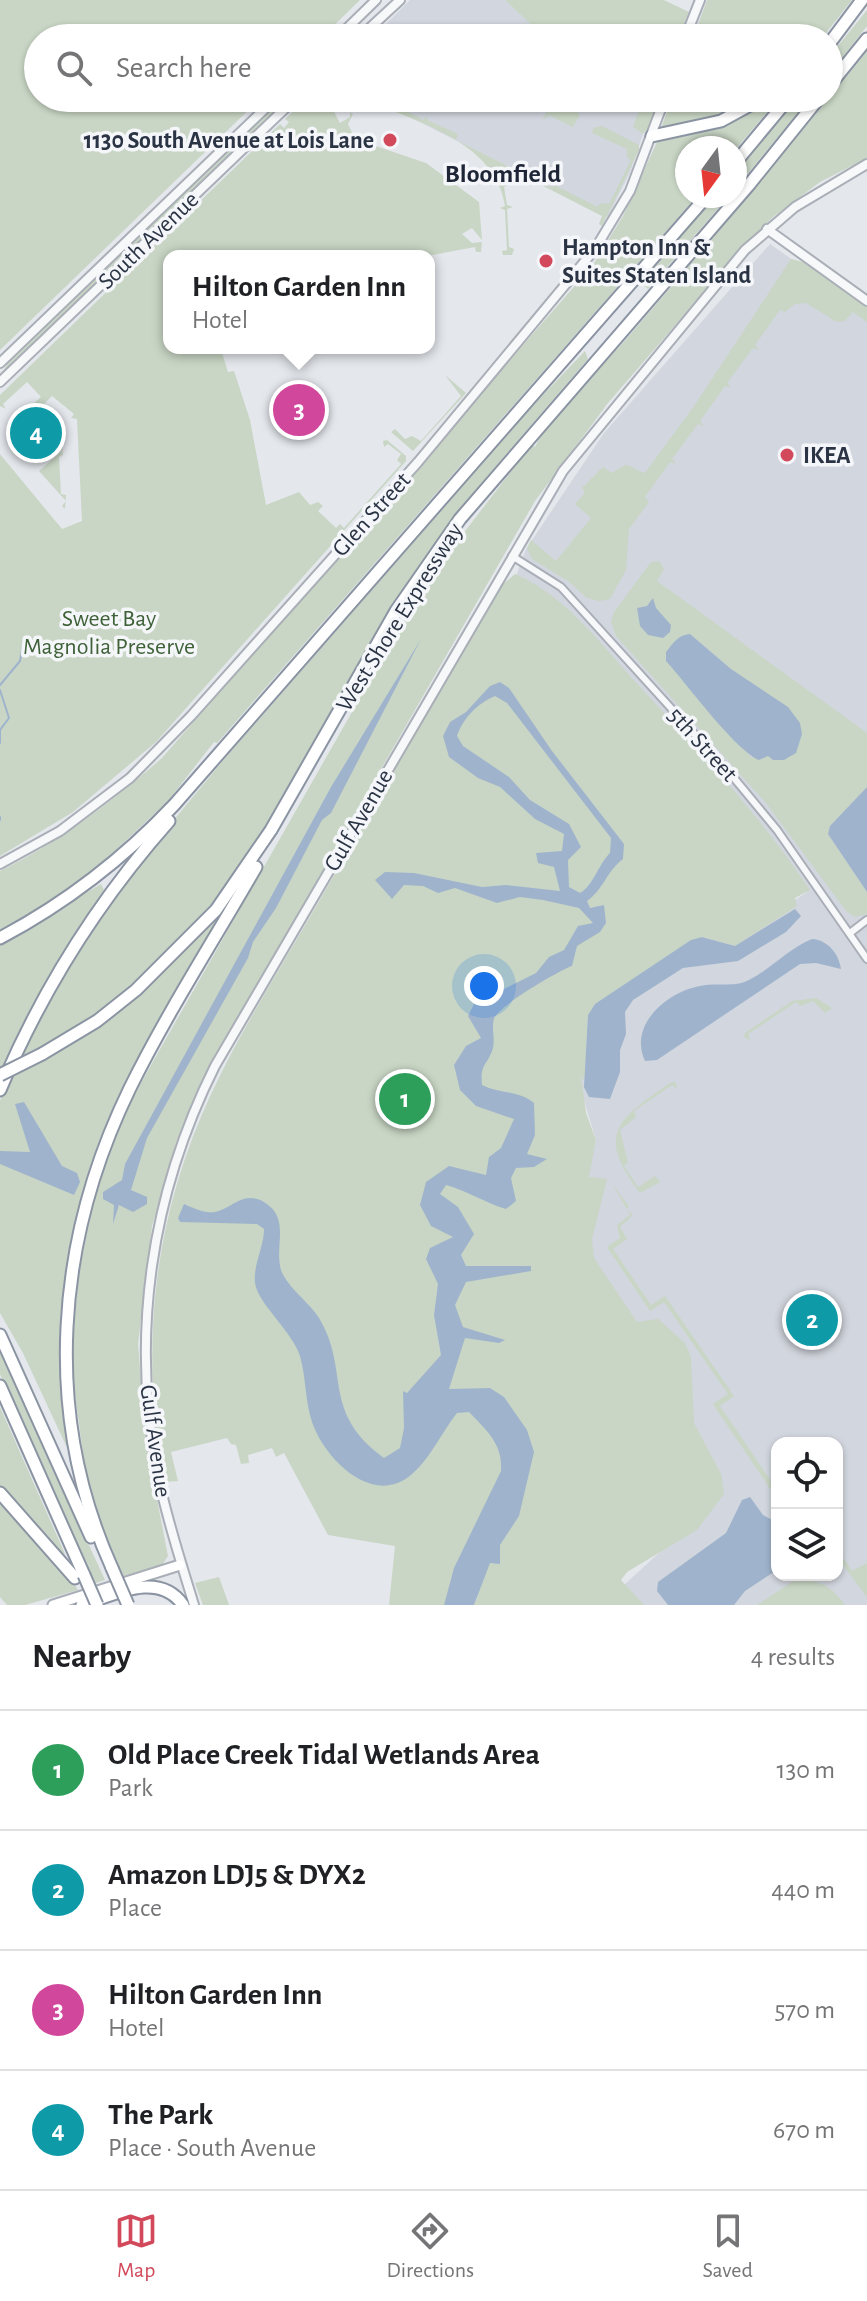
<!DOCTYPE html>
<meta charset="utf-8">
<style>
body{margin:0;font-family:"Alegreya Sans",sans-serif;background:#f6f6f6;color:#202124}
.controls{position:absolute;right:24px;bottom:24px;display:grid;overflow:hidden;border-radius:16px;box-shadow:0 2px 6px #0004}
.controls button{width:72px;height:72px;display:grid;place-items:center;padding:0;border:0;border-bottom:2px solid #e0e0e0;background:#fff;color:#202124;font:40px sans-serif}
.compass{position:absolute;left:675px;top:136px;width:72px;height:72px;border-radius:50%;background:#fff;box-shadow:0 2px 6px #0004;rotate:195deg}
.you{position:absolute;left:484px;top:986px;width:28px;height:28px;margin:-20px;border:6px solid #fff;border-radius:50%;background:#1a73e8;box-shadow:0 0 0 12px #1a73e833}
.badge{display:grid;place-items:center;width:52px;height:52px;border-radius:50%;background:#d1495b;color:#fff;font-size:26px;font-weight:700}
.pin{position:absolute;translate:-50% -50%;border:4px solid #fff;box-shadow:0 2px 8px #0006}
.popup{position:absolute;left:163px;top:250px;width:272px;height:104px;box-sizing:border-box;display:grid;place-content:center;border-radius:16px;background:#fff;filter:drop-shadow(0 2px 6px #0005);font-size:26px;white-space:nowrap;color:#757577}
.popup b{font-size:30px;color:#202124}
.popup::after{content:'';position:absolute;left:50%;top:100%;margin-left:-16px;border:16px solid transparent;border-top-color:#fff}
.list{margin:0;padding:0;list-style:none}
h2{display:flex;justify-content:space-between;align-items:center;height:104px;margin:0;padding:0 32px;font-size:34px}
h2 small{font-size:26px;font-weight:400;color:#757577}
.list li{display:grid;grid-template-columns:52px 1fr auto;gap:24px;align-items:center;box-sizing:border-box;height:120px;padding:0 32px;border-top:2px solid #e0e0e0}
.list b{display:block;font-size:30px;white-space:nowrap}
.list p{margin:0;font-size:26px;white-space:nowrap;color:#757577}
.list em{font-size:26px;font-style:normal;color:#757577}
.icon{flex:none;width:44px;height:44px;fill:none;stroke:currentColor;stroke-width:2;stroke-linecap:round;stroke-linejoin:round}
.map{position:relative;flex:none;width:867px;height:1605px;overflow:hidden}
.search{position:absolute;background:#fff;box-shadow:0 2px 6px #0004;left:24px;right:24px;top:24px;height:88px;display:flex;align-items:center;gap:20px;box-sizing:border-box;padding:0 28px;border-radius:44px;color:#757577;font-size:30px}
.sheet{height:584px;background:#fff}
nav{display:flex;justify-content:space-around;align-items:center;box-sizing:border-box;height:112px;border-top:2px solid #e0e0e0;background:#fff;font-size:22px;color:#757577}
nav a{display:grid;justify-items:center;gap:4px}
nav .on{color:#d1495b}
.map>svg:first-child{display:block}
</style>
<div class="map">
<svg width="867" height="1605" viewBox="0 0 867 1605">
<rect width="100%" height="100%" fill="#e4e7ec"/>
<g fill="#d2d6de" fill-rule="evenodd">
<polygon points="410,0 505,0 532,25 573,38 371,38 382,32 381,29"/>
<polygon points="372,98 649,98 648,129 644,131 631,170 608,217"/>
<path d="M770 244 867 312V1605H640L624 1585 721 1496 574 1236 596 1140 579 1084V1023L736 940 807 892 516 576 526 549 604 433ZM777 1443H837V1575H777Z"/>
</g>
<g fill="#c9d6c5" fill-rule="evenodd">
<polygon points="0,0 360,0 321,38 38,38 38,98 261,98 0,350"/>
<polygon points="505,0 664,0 689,12 678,38 545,38"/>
<polygon points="707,0 852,0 822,38 693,38"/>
<polygon points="867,10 867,26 829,75 829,57"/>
<path d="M867 51V158L820 182 773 217 741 249 608 403 535 501 210 1067 177 1139 152 1226 138 1344 146 1443 168 1556 162 1565 119 1577 90 1505 71 1365 78 1278 96 1188 126 1109 426 582 532 444 535 447C555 405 599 371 629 336 710 242 789 148 867 51Z"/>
<polygon points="279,98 288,98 0,377 8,363"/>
<polygon points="307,98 325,98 341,106 331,106 340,123 350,117 350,112 353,114 348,124 355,139 426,163 479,202 482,240 472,228 462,234 472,243 482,242 481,252 476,252 475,247 427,256 169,256 169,348 227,348 222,353 228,372 234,371 250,420 266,505 299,492 310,505 318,502 323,506 318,511 336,528 340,524 344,528 401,464 397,460 401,454 388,444 384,447 383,441 387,440 406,456 406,461 156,742 73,812 0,856 0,454 62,529 82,521 77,419 71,418 74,414 52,396 28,420 22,419 22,414 41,397 27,382 3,404 6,409 0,406 0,395 280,124 284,128 289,122 285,119"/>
<path d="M363 98H381L423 120 427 116V120L458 134 456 140 549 187 556 186 598 207 600 203 609 204 631 160 627 157V149L592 133 593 128 602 126 639 145V150L602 226 599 224 602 216 596 213 516 172 513 177 508 175 504 182 508 185 504 187 507 205 513 207 507 209 509 247 514 249 512 255H503L502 251 507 250 505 210 500 208 505 206C496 139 408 120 363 98Z"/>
<polygon points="554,98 580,114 573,127 549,115 542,121"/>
<polygon points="643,98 658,98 648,129 643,134 633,127"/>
<polygon points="672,98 756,98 705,123 660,131"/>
<path d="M772 98H779L735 150 687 148V196H697L217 743 214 742 168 801 84 880 0 931V871C61 841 111 802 162 758L593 265 623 216 657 142C699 133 736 123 772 98Z"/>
<polygon points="797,98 810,98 735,189 735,173"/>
<polygon points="715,196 729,196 648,289 641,283"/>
<path d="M791 259 803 262 867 307V322L853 312 845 321 837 322 806 303 795 304 785 312 780 310 755 345 759 350 753 348 727 383 731 388 725 386 700 421 704 426 698 424 672 459 676 464 670 462 645 497 649 502 629 529 626 570 610 599 599 601 587 598 568 581 532 559 527 548 531 540 556 561 591 518 575 504 585 493 582 488 603 467 612 473C632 459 626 467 645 473L694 406Z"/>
<path d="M585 351 588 359 489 474 416 570 236 876 161 962 112 1003 28 1056 22 1071C104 1029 169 972 228 902L232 904C145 1028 73 1164 62 1317 58 1362 63 1407 69 1452L23 1353 0 1313V1101L18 1057 57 982 124 880 226 757 539 399Z"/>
<polygon points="445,375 466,393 413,451 391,432 395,429 405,439 412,436 421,441 461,396"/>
<polygon points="62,443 63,455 59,457 61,494 66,495 65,509 62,506 66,501 39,471 62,451 59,446"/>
<path d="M659 561 664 569 657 581 867 733V787L830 826 828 834 867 892V914L855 917 847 912 766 803 616 636 611 621 614 612 651 562ZM690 634 731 669 773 760 768 755 751 757 709 708Z"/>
<path d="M515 574C568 597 603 647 641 688 701 753 761 816 810 890L795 898 797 906 735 946 702 937 588 1015 585 1076 581 1083 580 1068 586 1113 596 1140 589 1177 607 1179 592 1239 594 1258 637 1322 658 1319 685 1343 691 1358 694 1423 721 1474 724 1494 697 1530 627 1572 621 1580 644 1605H474L478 1596 471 1605H389L395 1546 328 1535 284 1453 276 1457 272 1448 248 1455 249 1463 241 1464 236 1445 231 1444 227 1438 171 1452 178 1481 165 1482C138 1348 154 1215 212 1092 244 1024 285 961 322 896 382 792 441 689 501 586Z"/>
<polygon points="101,884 104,890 51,974 0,1073 0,943"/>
<polygon points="816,998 832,1008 825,1013 813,1001 800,1006 796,1002 748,1034 750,1040 744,1037 745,1033 792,1001"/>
<path d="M672 1082 676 1083 677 1089 672 1085 634 1111 636 1117 620 1130 628 1162 624 1166 638 1187 655 1176 660 1182 640 1193C597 1135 614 1121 672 1082Z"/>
<polygon points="612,1183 629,1207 626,1209 633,1215 620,1227 627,1239 613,1249 651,1305 665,1296 734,1396 720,1406 777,1490 777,1499 713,1404 728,1394 664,1302 650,1311 607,1247 620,1238 617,1225 630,1215"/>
<polygon points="0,1352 105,1580 93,1584 0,1374"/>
<polygon points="0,1407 65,1554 62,1556 0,1487"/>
<polygon points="0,1501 71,1579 78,1590 25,1605 7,1605 0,1597"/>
<polygon points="837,1549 852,1571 867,1563 867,1597 837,1557"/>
<polygon points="219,1577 229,1605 203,1605 195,1583"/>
<path d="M795 1580C819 1580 831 1585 845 1605H757Z"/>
</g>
<g fill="#9fb4cc" fill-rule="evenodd">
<polygon points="653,598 656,608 671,625 670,632 663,638 648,635 640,626 637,608 647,606"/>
<path d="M690 634 731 669 788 707 800 723 802 734 796 753 784 760H773L768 756 759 760C735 750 687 684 666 661V652C674 642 678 635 690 634Z"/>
<polygon points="421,639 331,813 322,820 276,908 253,942 248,958 147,1138 131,1190 147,1197 147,1204 133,1212 119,1205 113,1224 114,1205 103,1199 103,1192 122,1180 125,1164 331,787"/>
<path d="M500 682 509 688 552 751 624 844 623 859C606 872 604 889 587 901L590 908 604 905 606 923 600 932 577 946 572 966C558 971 498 1006 494 1019 491 1028 496 1041 492 1051 486 1067 480 1064 482 1085 500 1094 518 1090 534 1103L535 1135 527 1154 547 1159 534 1167 516 1168 511 1178 516 1201 506 1209C485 1203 468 1191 446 1185L440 1194 458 1207 474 1234 461 1255 466 1266H531V1271L466 1282 455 1305 463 1327 505 1340 499 1343 465 1338 449 1389 490 1388 504 1397 527 1430 534 1452 519 1516 500 1545V1564L490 1563 474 1605H444L454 1568 501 1471C503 1444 487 1431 469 1412L457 1413C441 1433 427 1466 404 1480 366 1502 323 1455 312 1422 305 1401 306 1377 300 1356 292 1331 258 1304 255 1283 253 1265 264 1247 264 1229L257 1224 180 1222 178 1218 184 1204C191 1207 199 1211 207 1212 229 1215 240 1188 264 1202 291 1218 274 1246 281 1270 287 1287 310 1303 319 1318 351 1371 320 1411 384 1458L400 1448 404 1428 403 1391 407 1393 441 1355 434 1315 438 1284 426 1259 430 1248 453 1237 431 1226 420 1205 426 1182 449 1166 486 1175 489 1157 501 1148 514 1119 476 1106 460 1090 454 1065 466 1046 481 1038 468 1016 474 1004 536 973 549 957 564 950 578 926 593 923 579 908 543 900 520 897 497 903 455 888 438 893 423 886 404 885 392 899 375 880 385 872 414 873 482 887 506 885 560 891 554 867 538 863 536 853 562 851 564 834 535 819 500 787 478 778 449 757 443 736 450 722 466 712 490 686ZM495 696 507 703 611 838 610 853C598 865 593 886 580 893L569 887 568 860 581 847 569 824 530 800 509 777 463 746 457 736C463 718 478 703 495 696Z"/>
<polygon points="867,787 867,892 828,834 830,826"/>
<polygon points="795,909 801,916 786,932 738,961 683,968 633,1000 625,1012 626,1034 620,1050 620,1072 610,1099 589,1097 584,1087 588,1015 595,1004 691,940 702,937 735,946"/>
<path d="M812 939C828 940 839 954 841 969L816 963 800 964 657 1060 645 1061C628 1025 667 992 700 986 716 982 734 988 749 980 771 969 789 948 812 939Z"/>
<polygon points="24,1102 62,1166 77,1173 80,1182 74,1195 0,1164 0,1151 30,1152 15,1104"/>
<polygon points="750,1497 763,1515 776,1522 773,1533 777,1538 777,1570 745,1591 734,1605 668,1605 657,1591 658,1582 726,1533 742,1500"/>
</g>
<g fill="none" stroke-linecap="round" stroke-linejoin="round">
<g stroke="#9fb4cc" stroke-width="2">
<polyline points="0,685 20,661 24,639"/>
<polyline points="0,690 9,718 0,730 0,743"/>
<polyline points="0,817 0,820"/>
</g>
<defs>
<g id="minor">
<polyline points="512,556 561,587 729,772 777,830 867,959"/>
<polyline points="850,933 867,920"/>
</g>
<g id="tertiary">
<polyline points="337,38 376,0"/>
<polyline points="359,38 400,0"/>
<polyline points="685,38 700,0"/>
<polyline points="767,229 867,301"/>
<polyline points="0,363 276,98"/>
<polyline points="0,382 296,98"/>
<polyline points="0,864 60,831 130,778 191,716 418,462 595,249 630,191 665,98"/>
<path d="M194 1605C181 1562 167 1520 158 1476 130 1335 151 1194 215 1066L563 471 745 250 795 207 867 164"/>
</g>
<polyline id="secondary" points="53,1605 180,1565"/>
<g id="motorway">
<polyline points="829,44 862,0"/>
<polyline points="829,86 867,39"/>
<polyline points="652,136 721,121 763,98"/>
<polyline points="735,163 789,98"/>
<path d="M0 938C66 903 123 859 174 805L707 196"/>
<polyline points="42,1054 97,1021 136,990 216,910 271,830 396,611 460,519 748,186 819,98"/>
<path d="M0 1090C41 992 99 900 169 821"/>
<polyline points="0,1335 91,1537"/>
<polyline points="0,1386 84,1575"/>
<polyline points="0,1493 75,1578"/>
<path d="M112 1568C42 1413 56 1240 130 1088 167 1013 214 940 256 867"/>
<path d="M82 1605C113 1595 159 1570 183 1605"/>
</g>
</defs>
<use href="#minor" stroke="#a9aeb7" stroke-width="10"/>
<use href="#tertiary" stroke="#a9aeb7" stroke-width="12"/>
<use href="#secondary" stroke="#a9aeb7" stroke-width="13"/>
<use href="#motorway" stroke="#8b94a3" stroke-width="15"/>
<use href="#minor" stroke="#f7f8fa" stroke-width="6"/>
<use href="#tertiary" stroke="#f7f8fa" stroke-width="8"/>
<use href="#secondary" stroke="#fff" stroke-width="9"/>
<use href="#motorway" stroke="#fff" stroke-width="11"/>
<defs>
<g id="motorway-bridge">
<polyline points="0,1075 42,1054"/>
<polyline points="112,1568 128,1605"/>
<polyline points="84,1575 97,1605"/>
</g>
</defs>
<use href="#motorway-bridge" stroke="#8b94a3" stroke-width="15" stroke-linecap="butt"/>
<use href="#motorway-bridge" stroke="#fff" stroke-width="11"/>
</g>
<g fill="#d1495b" stroke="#f4f6f9" stroke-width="3">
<circle cx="390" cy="140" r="8"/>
<circle cx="546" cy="261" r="8"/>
<circle cx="787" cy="455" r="8"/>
</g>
<g text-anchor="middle" stroke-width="7" stroke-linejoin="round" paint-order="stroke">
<g font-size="24" font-weight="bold" fill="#2b3445" stroke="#f4f6f9" text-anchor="start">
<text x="374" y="148" text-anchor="end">1130 South Avenue at Lois Lane</text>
<text x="562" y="255">Hampton Inn &amp;<tspan x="562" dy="28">Suites Staten Island</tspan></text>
<text x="803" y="463">IKEA</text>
</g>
<g font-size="24" fill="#2b3445" stroke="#f4f6f9">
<text transform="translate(148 240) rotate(-44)" y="8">South Avenue</text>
<text transform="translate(371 514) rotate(-48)" y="8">Glen Street</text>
<text transform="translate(399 617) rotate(-58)" y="8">West Shore Expressway</text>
<text transform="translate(703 744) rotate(48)" y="8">5th Street</text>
<text transform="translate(358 820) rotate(-60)" y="8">Gulf Avenue</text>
<text transform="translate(156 1441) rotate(82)" y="8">Gulf Avenue</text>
</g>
<g font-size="24" fill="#3f6138" stroke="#f4f6f9">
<text x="109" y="626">Sweet Bay<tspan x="109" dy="28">Magnolia Preserve</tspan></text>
</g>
<g font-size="26" font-weight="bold" fill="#1d2536" stroke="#f4f6f9">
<text x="503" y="182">Bloomfield</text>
</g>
</g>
</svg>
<div class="controls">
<button><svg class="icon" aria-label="locate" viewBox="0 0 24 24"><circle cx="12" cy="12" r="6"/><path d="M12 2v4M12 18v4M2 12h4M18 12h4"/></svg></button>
<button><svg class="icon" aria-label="layers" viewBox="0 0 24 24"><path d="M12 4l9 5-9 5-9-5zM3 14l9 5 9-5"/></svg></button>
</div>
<svg class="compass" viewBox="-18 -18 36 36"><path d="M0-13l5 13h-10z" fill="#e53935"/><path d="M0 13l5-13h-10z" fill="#757577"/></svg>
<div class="you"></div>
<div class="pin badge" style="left:405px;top:1099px;background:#2e9e5b">1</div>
<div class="pin badge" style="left:812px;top:1320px;background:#0f9aa8">2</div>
<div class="pin badge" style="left:299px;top:410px;background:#d1479c">3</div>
<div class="popup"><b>Hilton Garden Inn</b>Hotel</div>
<div class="pin badge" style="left:36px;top:433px;background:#0f9aa8">4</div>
<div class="search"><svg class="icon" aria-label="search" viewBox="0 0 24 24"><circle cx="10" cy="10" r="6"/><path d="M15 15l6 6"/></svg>Search here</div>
</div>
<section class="sheet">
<h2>Nearby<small>4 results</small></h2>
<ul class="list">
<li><span class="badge" style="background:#2e9e5b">1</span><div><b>Old Place Creek Tidal Wetlands Area</b><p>Park</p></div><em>130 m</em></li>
<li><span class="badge" style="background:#0f9aa8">2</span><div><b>Amazon LDJ5 &amp; DYX2</b><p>Place</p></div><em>440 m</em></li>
<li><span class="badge" style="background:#d1479c">3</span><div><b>Hilton Garden Inn</b><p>Hotel</p></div><em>570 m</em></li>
<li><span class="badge" style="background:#0f9aa8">4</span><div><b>The Park</b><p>Place · South Avenue</p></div><em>670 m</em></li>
</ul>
</section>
<nav>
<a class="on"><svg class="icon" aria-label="map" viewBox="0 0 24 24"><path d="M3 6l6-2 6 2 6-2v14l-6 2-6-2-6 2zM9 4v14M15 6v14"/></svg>Map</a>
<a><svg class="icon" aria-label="directions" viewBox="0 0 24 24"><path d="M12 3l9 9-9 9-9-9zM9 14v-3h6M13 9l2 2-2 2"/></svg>Directions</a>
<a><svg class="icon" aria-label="saved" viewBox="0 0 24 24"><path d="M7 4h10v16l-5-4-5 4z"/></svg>Saved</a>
</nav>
